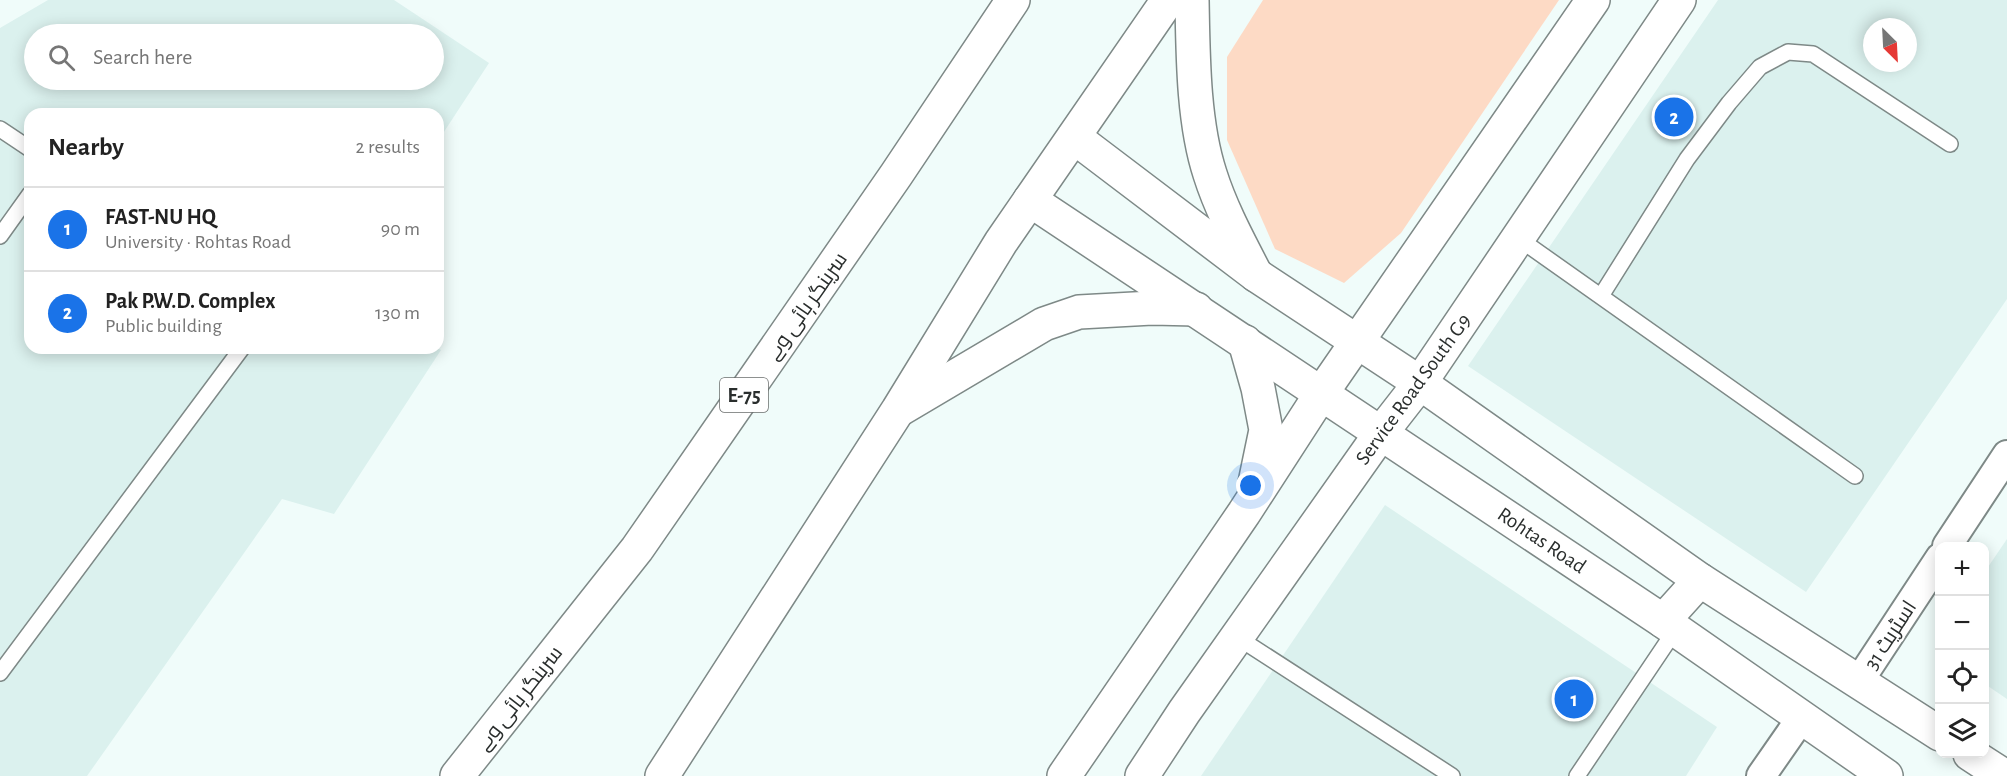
<!DOCTYPE html>
<meta charset="utf-8">
<style>
body{margin:0;font-family:"Alegreya Sans",Cairo,sans-serif;background:#f2f2f2;color:#222}
.controls{position:absolute;right:18px;bottom:18px;display:grid;overflow:hidden;border-radius:12px;box-shadow:0 3px 15px #0003}
.controls button{width:54px;height:54px;display:grid;place-items:center;padding:0;border:0;border-bottom:2px solid #e0e0e0;background:#fff;color:#222;font:30px sans-serif}
.compass{position:absolute;left:1863px;top:18px;width:54px;height:54px;border-radius:50%;background:#fff;box-shadow:0 3px 15px #0003;rotate:156deg}
.you{position:absolute;left:1251px;top:486px;width:21px;height:21px;margin:-15px;border:4px solid #fff;border-radius:50%;background:#1a73e8;box-shadow:0 0 0 9px #1a73e833}
.badge{display:grid;place-items:center;width:39px;height:39px;border-radius:50%;background:#1a73e8;color:#fff;font-size:20px;font-weight:700}
.pin{position:absolute;translate:-50% -50%;border:3px solid #fff;box-shadow:0 2px 6px #0006}
.list{margin:0;padding:0;list-style:none}
h2{display:flex;justify-content:space-between;align-items:center;height:78px;margin:0;padding:0 24px;font-size:26px}
h2 small{font-size:20px;font-weight:400;color:#767676}
.list li{display:grid;grid-template-columns:39px 1fr auto;gap:18px;align-items:center;box-sizing:border-box;height:84px;padding:0 24px;border-top:2px solid #e0e0e0}
.list b{display:block;font-size:22px;white-space:nowrap}
.list p{margin:0;font-size:20px;white-space:nowrap;color:#767676}
.list em{font-size:20px;font-style:normal;color:#767676}
.icon{flex:none;width:33px;height:33px;fill:none;stroke:currentColor;stroke-width:2;stroke-linecap:round;stroke-linejoin:round}
.map{position:relative;flex:none;width:2007px;height:776px;overflow:hidden}
.search{position:absolute;background:#fff;box-shadow:0 3px 15px #0003;left:24px;top:24px;width:420px;height:66px;display:flex;align-items:center;gap:15px;box-sizing:border-box;padding:0 21px;border-radius:33px;color:#767676;font-size:22px}
.panel{position:absolute;background:#fff;box-shadow:0 3px 15px #0003;left:24px;top:108px;width:420px;height:246px;border-radius:18px}
.map>svg:first-child{display:block}
</style>
<div class="map">
<svg width="2007" height="776" viewBox="0 0 2007 776">
<rect width="100%" height="100%" fill="#f0fcfa"/>
<g fill="#dbf1ee" fill-rule="evenodd">
<path d="M48 0H394L489 63 438 141V114H30V348H437L441 350 334 514 282 499 87 776H0V28ZM34 34H434V80H34Z"/>
<path d="M1718 0H2007V299L1806 592 1468 366ZM1872 27H1908V63H1872Z"/>
<polygon points="1385,505 1717,727 1686,776 1201,776"/>
<polygon points="2007,539 2007,699 1985,684 1984,573"/>
</g>
<polygon fill="#fddac5" points="1263,0 1559,0 1401,233 1344,283 1275,249 1227,140 1227,57"/>
<g fill="none" stroke-linecap="round" stroke-linejoin="round">
<defs>
<g id="service">
<polyline points="0,129 30,149"/>
<polyline points="0,236 30,194"/>
<polyline points="1518,238 1855,476"/>
<polyline points="1601,296 1687,159 1729,103 1760,67 1788,52 1813,54 1950,144"/>
<polyline points="1237,637 1452,776"/>
<polyline points="0,673 242,348"/>
<polyline points="1577,776 1676,629"/>
</g>
<g id="minor">
<polyline points="1947,546 2007,455"/>
<polyline points="1859,681 1940,558"/>
<polyline points="1761,776 1802,717"/>
</g>
<g id="secondary">
<polyline points="1074,137 1256,275 1420,383 1700,580 1940,734"/>
<polyline points="1030,200 1663,621 1886,776"/>
<polyline points="1245,342 1258,388 1266,430 1255,483"/>
<polyline points="1663,621 1700,580"/>
<polyline points="1970,754 2004,776"/>
<polyline points="1064,776 1244,513 1321,394 1593,0"/>
<polyline points="1142,776 1184,712 1381,433 1420,383 1679,0"/>
</g>
<g id="trunk">
<path d="M1192 0C1193 55 1193 122 1210 174 1221 209 1239 242 1256 275"/>
<polyline points="902,408 1044,324 1079,312 1152,308 1196,309"/>
<polyline points="457,776 637,549 896,175 1013,0"/>
<polyline points="662,776 898,410 1001,242 1168,0"/>
</g>
</defs>
<use href="#service" stroke="#7e8987" stroke-width="18"/>
<use href="#minor" stroke="#7e8987" stroke-width="32"/>
<use href="#secondary" stroke="#7e8987" stroke-width="36"/>
<use href="#trunk" stroke="#7e8987" stroke-width="36"/>
<use href="#service" stroke="#fff" stroke-width="15"/>
<use href="#minor" stroke="#fff" stroke-width="28"/>
<use href="#secondary" stroke="#fff" stroke-width="33"/>
<use href="#trunk" stroke="#fff" stroke-width="33"/>
</g>
<g text-anchor="middle" stroke-width="4.5" stroke-linejoin="round" paint-order="stroke">
<rect fill="#fff" stroke="#6a6d6c" stroke-width="1.5" x="720" y="378" width="48" height="34" rx="4.5"/>
<g font-size="20" font-weight="bold" fill="#2a2e2d">
<text x="744" y="402">E-75</text>
</g>
<g font-size="21" fill="#2a2e2d" stroke="#fff">
<text transform="translate(806 306) rotate(-55)" y="7">سرینگر ہائی وے</text>
<text transform="translate(1413 389) rotate(-54)" y="7">Service Road South G9</text>
<text transform="translate(1542 540) rotate(34)" y="7">Rohtas Road</text>
<text transform="translate(1890 635) rotate(-57)" y="7">اسٹریٹ 31</text>
<text transform="translate(519 698) rotate(-52)" y="7">سرینگر ہائی وے</text>
</g>
</g>
</svg>
<div class="controls">
<button>+</button>
<button>−</button>
<button><svg class="icon" aria-label="locate" viewBox="0 0 24 24"><circle cx="12" cy="12" r="6"/><path d="M12 2v4M12 18v4M2 12h4M18 12h4"/></svg></button>
<button><svg class="icon" aria-label="layers" viewBox="0 0 24 24"><path d="M12 4l9 5-9 5-9-5zM3 14l9 5 9-5"/></svg></button>
</div>
<svg class="compass" viewBox="-18 -18 36 36"><path d="M0-13l5 13h-10z" fill="#e53935"/><path d="M0 13l5-13h-10z" fill="#767676"/></svg>
<div class="you"></div>
<div class="pin badge" style="left:1574px;top:699px">1</div>
<div class="pin badge" style="left:1674px;top:117px">2</div>
<div class="search"><svg class="icon" aria-label="search" viewBox="0 0 24 24"><circle cx="10" cy="10" r="6"/><path d="M15 15l6 6"/></svg>Search here</div>
<section class="panel">
<h2>Nearby<small>2 results</small></h2>
<ul class="list">
<li><span class="badge">1</span><div><b>FAST-NU HQ</b><p>University · Rohtas Road</p></div><em>90 m</em></li>
<li><span class="badge">2</span><div><b>Pak P.W.D. Complex</b><p>Public building</p></div><em>130 m</em></li>
</ul>
</section>
</div>
